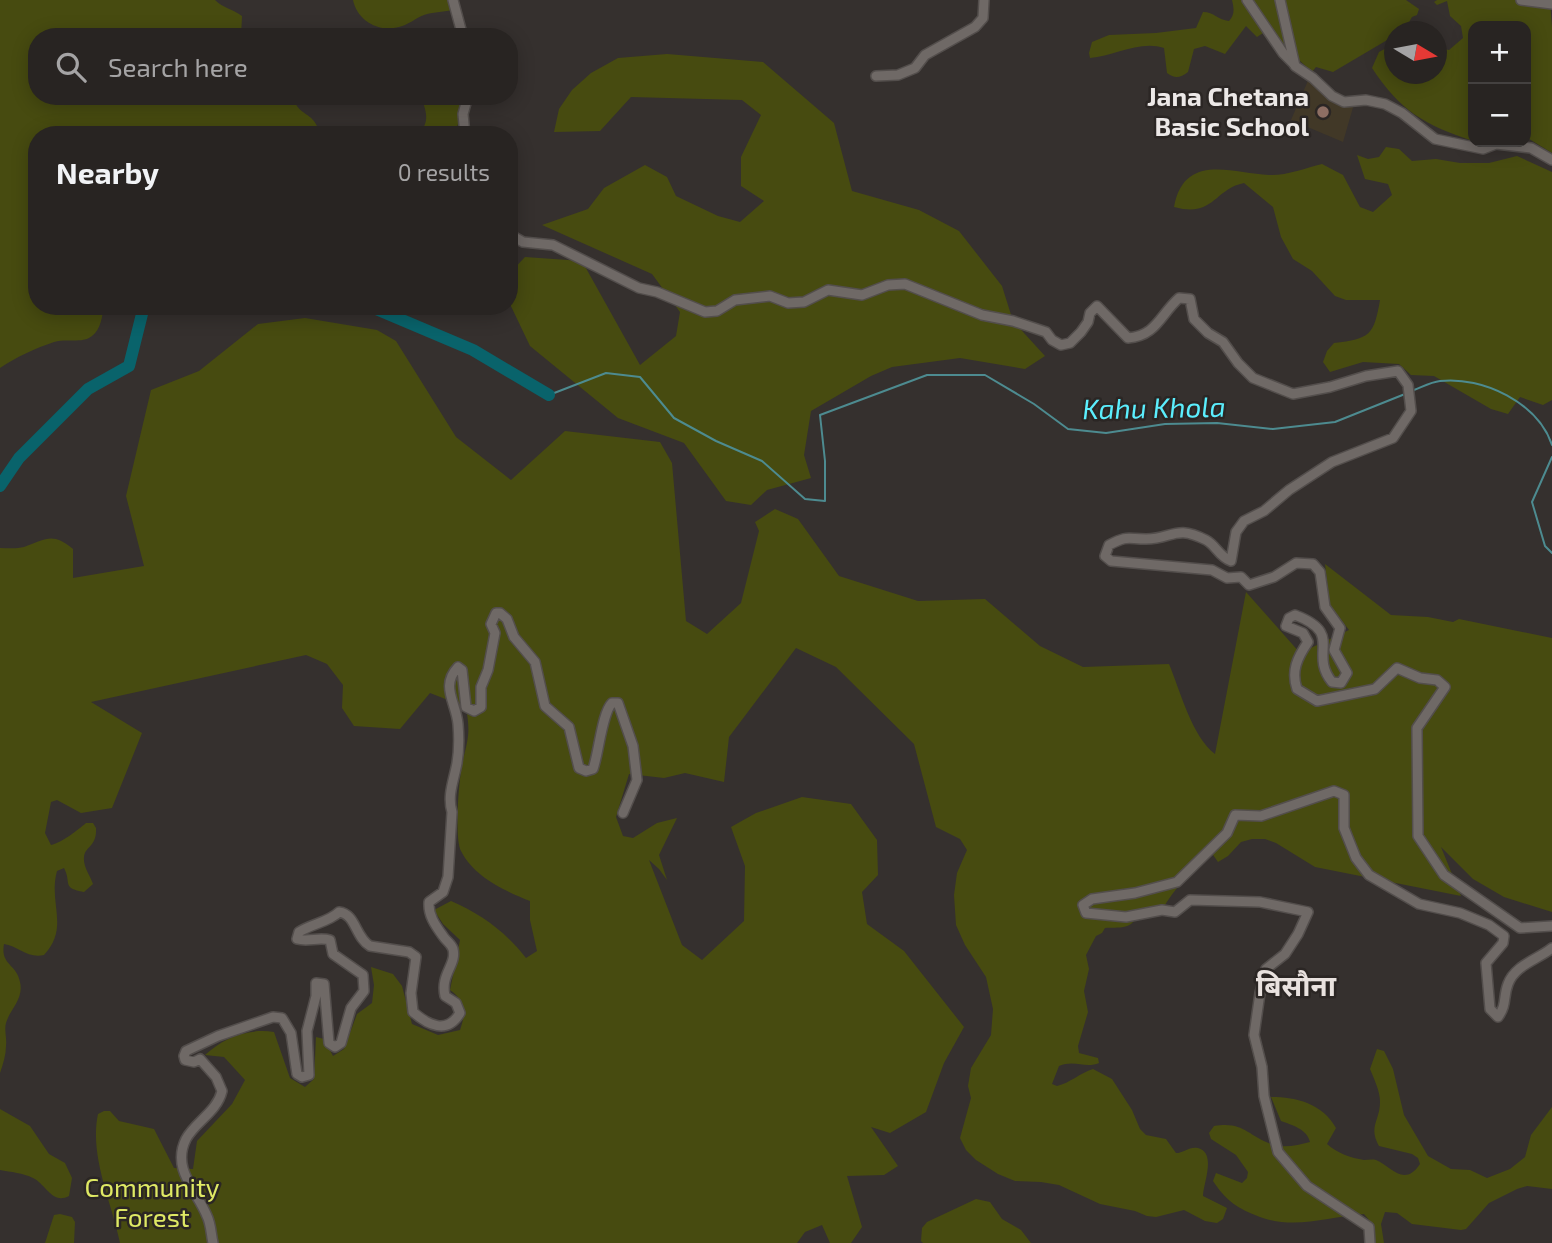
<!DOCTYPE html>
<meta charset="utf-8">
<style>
body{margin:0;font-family:"Exo 2","Noto Sans Devanagari",sans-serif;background:#302c2a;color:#f1f3f6}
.controls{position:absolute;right:21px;top:21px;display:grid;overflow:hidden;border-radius:14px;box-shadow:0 4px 18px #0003}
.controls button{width:63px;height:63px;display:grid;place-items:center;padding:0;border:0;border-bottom:2px solid #444140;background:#282422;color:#f1f3f6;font:35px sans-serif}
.compass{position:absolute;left:1384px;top:21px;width:63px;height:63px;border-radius:50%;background:#282422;box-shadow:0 4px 18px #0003;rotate:100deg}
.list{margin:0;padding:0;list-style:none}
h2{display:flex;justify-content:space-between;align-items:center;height:91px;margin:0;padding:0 28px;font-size:30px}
h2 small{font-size:23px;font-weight:400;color:#a5a4a5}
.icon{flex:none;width:38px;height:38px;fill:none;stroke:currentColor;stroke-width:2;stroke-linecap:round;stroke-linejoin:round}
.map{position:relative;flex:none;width:1552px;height:1243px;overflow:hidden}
.search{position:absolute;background:#282422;box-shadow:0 4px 18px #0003;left:28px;top:28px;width:490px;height:77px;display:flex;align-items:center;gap:18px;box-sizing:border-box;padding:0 24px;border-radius:28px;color:#a5a4a5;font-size:26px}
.panel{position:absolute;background:#282422;box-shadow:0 4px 18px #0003;left:28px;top:126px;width:490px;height:189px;border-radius:28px}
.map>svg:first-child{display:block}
</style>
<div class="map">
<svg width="1552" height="1243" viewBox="0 0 1552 1243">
<rect width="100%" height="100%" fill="#35302e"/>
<polygon fill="#413827" points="1310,76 1322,88 1354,104 1343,142 1291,120"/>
<g fill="#474b10">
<path d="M0 0H215C223 8 233 9 242 16L241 37H37V96H298L295 102C300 115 311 112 318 128L313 131 311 135H37V306H104C102 317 101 329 92 336 82 344 66 338 54 342 36 348 16 357 0 368Z"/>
<path d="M353 0H458L452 10C443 12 432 12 424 15 416 18 408 25 399 27 378 33 357 20 353 0Z"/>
<path d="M1232 0H1406L1419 9 1417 15 1412 17 1404 31 1394 32V36L1333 72 1316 67 1312 72 1286 48 1263 33 1257 37 1246 26 1225 54 1205 46 1194 49 1188 72C1180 78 1175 79 1167 73L1164 48C1140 40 1114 56 1090 58L1089 53 1092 42 1109 35 1156 33 1196 28 1203 12C1214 12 1218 20 1229 21 1235 14 1234 9 1232 0Z"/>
<path d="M1437 0H1550L1552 27V153L1526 137V26H1473V141C1425 125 1400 111 1372 68L1379 52 1394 44V74H1436L1437 48 1449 50 1463 38 1461 26 1450 16 1447 1 1437 5 1434 2Z"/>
<polygon points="667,54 763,62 834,123 852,191 919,210 959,231 1002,286 1013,321 1045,356 1025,369 960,358 892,367 871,376 811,411 804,455 811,478 767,490 751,505 726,501 684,443 618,418 530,346 509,302 509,274 525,257 582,261 640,365 676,336 680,312 652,274 542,225 588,209 604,188 645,165 667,177 676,196 718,216 740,222 764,201 741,186 741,157 761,115 742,100 631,97 600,131 554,132 559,109 572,90 591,73 618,58"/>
<path d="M421 96H471L453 135H418C431 121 426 112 421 96Z"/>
<path d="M1386 147 1399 149 1412 161 1436 159 1460 163H1489L1517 156 1552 172V400L1543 405 1520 397 1508 414 1491 409 1434 376 1411 375 1399 364 1363 362 1330 372 1323 362 1327 351 1334 343C1370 339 1374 335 1380 300H1346L1335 296 1312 271 1293 259 1281 237 1273 207 1244 183C1214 189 1214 218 1174 207 1184 152 1232 173 1269 175 1285 176 1306 168 1322 164L1343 175 1360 207 1373 212 1392 195 1388 184 1365 179 1357 155 1368 159 1379 157Z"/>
<path d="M305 318 377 330 396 341 456 437 511 480 565 431 660 442 672 463 686 621 707 634 741 603 759 531 755 522 775 509 798 519 839 576 918 601 985 599 1040 646 1083 667 1169 664C1180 690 1192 737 1215 754L1246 592 1300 653 1349 630 1330 605 1325 564 1391 615 1428 617 1453 622 1459 619 1552 638V912L1504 897 1473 879 1441 847 1461 896 1315 867 1276 843 1265 839H1252L1241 842 1228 856 1218 862 1211 852C1193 870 1174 888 1162 910L1137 915C1132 930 1119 927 1105 928L1102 933 1096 936 1086 955 1089 969 1084 991 1088 1012 1078 1046 1079 1053 1098 1058 1099 1063C1085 1069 1075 1059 1059 1066L1052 1084 1057 1086C1070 1083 1080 1073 1093 1069L1112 1079 1132 1110 1140 1129 1146 1135 1166 1139 1176 1153C1183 1153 1190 1146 1198 1148 1217 1153 1203 1184 1203 1196L1227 1208 1223 1219 1217 1223 1205 1221 1184 1210 1156 1217 1147 1216 1135 1211 1100 1204 1059 1185 1041 1182 1015 1181 998 1174 976 1160 966 1150 960 1138 971 1098 968 1086 971 1068 991 1035 993 1009 986 977 965 945 956 925 954 895 957 873 967 850 960 839 936 827 914 744 836 667 796 648 729 737 724 782 685 773 664 778 629 774 616 817 623 836 633 838 657 823 677 818 659 855 667 880 659 869 649 860 682 945 702 960 744 921 745 866 731 827 756 813 802 797 851 804 877 840 878 875 862 892 867 924 904 951 964 1027 944 1063 926 1112 890 1133 871 1127 898 1166 884 1175 847 1176 862 1227 851 1243H830L822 1225 805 1232 797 1243H120C112 1203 89 1156 98 1114L104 1111H110L119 1121 154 1129 174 1168 193 1169 197 1141 232 1104 245 1080 224 1057 205 1055C223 1038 248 1028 274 1032L290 1078 305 1087 314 1079 316 1037 324 1039 333 1056 344 1049 357 1014 372 1003 374 985 371 967 393 974 402 986 412 1024 438 1035 460 1030C466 1013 466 1001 450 990L460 940 443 924 434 910 451 901C481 914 506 932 526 958L537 951 530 920V901C505 891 474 877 461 851 454 838 459 776 463 760 469 736 470 731 466 707L430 693 400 729 354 726 342 708 343 685 327 664 306 655 91 702 142 733 112 808 81 813 57 800 51 802 45 833 51 845C61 843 78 830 86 823H93L96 828C97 847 85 846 84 857 83 867 90 875 93 884L84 892C61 888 72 883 64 868L57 871C48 903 70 927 44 955 28 959 18 946 4 944 0 965 17 964 20 982 24 999 10 1009 6 1023 4 1030 7 1038 6 1046 6 1055 3 1064 0 1073V548C8 548 16 549 24 547 47 539 52 532 73 549V578L144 566 126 496 151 390 199 371 258 324Z"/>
<path d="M1377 1049 1384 1051 1393 1069 1404 1115 1428 1156 1451 1169 1470 1170 1487 1178 1510 1169 1525 1157 1531 1135 1552 1107V1189L1527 1186 1517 1189 1489 1203 1466 1229 1461 1230 1412 1224 1397 1213 1385 1212 1381 1224 1384 1243H1371L1369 1220 1364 1214C1326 1217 1292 1231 1255 1215 1235 1207 1225 1199 1213 1181L1216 1173 1242 1183 1247 1178 1248 1172 1236 1155 1211 1139 1209 1133 1214 1126C1243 1121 1247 1135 1271 1144 1283 1149 1298 1145 1310 1142 1307 1129 1292 1125 1281 1121L1271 1097C1297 1097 1323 1104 1336 1128L1327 1144C1337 1153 1351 1158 1364 1160 1368 1160 1372 1159 1376 1160 1391 1166 1404 1188 1420 1164L1418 1158 1412 1154 1379 1146C1368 1126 1380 1121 1380 1102 1380 1091 1374 1079 1370 1069Z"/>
<path d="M0 1109 30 1126 49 1154 65 1163 72 1178 69 1196C52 1205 46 1184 33 1178 23 1173 11 1172 0 1170Z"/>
<polygon points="976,1199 990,1202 1002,1219 1021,1230 1031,1243 923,1243 921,1241 922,1228 927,1222"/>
<polygon points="60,1214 72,1217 75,1222 74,1243 45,1243 54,1215"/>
</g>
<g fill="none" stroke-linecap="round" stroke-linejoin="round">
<g stroke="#4d8b90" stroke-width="2">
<path d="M1414 390C1422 387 1431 382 1440 381 1483 376 1538 403 1552 445"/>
<polyline points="549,395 606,373 640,377 674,418 716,441 762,461 805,499 825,501 825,461 820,415 927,375 985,375 1034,404 1068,429 1106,433 1165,424 1217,423 1273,429 1335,422 1405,394"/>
<polyline points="1552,457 1532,502 1545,546 1552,553"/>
</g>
<g stroke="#09636b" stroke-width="12">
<polyline points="369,306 473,350 549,395"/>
<polyline points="0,486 19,458 88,389 129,366 144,306"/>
</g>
<defs>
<g id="minor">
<polyline points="453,0 463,37"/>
<polyline points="1247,0 1283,53 1294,64"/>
<polyline points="1280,0 1295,66 1313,78 1332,96 1344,102 1366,100 1385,104 1402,113 1435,139 1483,149 1496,144 1531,148 1552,160"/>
<polyline points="1521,0 1552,4"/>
<polyline points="876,76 898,75 915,68 925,55 975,27 983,18 984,0"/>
<polyline points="465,135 463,114 468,96"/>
<path d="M509 234 523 242 553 245 639 288 657 292 705 312 717 311 735 300 770 296 788 303 804 302 828 290 862 295 888 285 905 284 982 315 1013 321 1046 332 1052 340 1061 345 1070 343 1081 332 1088 322 1090 313 1097 306 1128 338C1156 336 1160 315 1179 298L1190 299 1194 319 1208 333 1223 342 1238 363 1253 378 1293 394 1330 387 1366 376 1398 371 1408 385 1411 411 1393 438 1332 462 1289 490 1264 511 1244 521 1236 532 1231 561C1219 557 1216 545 1206 540 1175 524 1173 539 1146 539 1127 539 1128 535 1109 545L1105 556 1111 561 1212 570 1227 578 1241 577 1249 585 1274 577 1296 563 1313 564 1320 572 1325 607 1340 628 1334 650 1347 673 1341 683 1332 682C1308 652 1345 634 1295 615L1289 618 1286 626 1303 633 1308 642C1297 658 1291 671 1297 689L1317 701 1375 689 1397 668 1420 678 1437 680 1445 687 1417 728 1418 836 1444 875 1520 928 1552 926"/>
<path d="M213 1243C211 1234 211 1224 207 1216 197 1191 171 1169 186 1139 195 1122 217 1112 222 1091L216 1077 200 1059 194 1062 185 1060 184 1056 186 1051 218 1036 273 1017 282 1018 291 1033 297 1074 302 1077 309 1075 307 1031 316 996V983L324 984 329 1043 335 1047 341 1043 351 1008 364 991 363 975 333 954 330 940C319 937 308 942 297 939L299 932C311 924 329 922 339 912 356 914 355 937 370 946L409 952 416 957 411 993 413 1012C428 1025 447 1035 460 1013L456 1003 445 996C440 974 457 965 453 949 451 943 446 941 443 936 435 925 428 915 429 902L443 892 448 877 452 812C447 795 454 780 457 763 459 751 459 736 458 724 456 702 440 686 458 667L462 670 466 707 474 711 481 707V687L488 670 495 633 491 624 496 613H500L507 619 514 637 535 662 545 706 569 727 579 768 586 771 593 769C599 752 602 713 612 703H618L633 746 637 780 623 813"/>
<path d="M1370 1243 1369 1227 1307 1186 1278 1152 1264 1096 1262 1067 1254 1035 1260 993 1266 969 1285 954 1298 934 1308 912 1260 902 1190 900 1175 912 1162 910 1126 917 1086 913 1083 905 1092 899 1135 893 1177 882 1227 833 1235 815 1261 816 1334 791 1344 795V828L1356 858 1369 875 1419 904 1460 913 1489 925 1504 936 1503 943 1486 963 1490 1009 1498 1017C1507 1005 1503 997 1508 984 1515 965 1537 960 1552 948"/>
</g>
</defs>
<use href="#minor" stroke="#534e4c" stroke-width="12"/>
<use href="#minor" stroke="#6f6966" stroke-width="9"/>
</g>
<circle fill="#8d6e63" stroke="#2b2624" stroke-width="2.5" cx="1323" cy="112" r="7"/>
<g text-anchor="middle" stroke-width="5" stroke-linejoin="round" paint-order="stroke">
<g font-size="26" font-weight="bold" fill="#ece8e7" stroke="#2b2624" text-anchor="end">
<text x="1309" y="106">Jana Chetana<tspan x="1309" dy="30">Basic School</tspan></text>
</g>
<g font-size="26" fill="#dfe964" stroke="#2b2624">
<text x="152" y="1197">Community<tspan x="152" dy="30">Forest</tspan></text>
</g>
<g font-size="28" font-style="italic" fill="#5beefd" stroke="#2b2624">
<text transform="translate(1154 408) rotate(-1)" y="10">Kahu Khola</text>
</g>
<g font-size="28" font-weight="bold" fill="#e9e2df" stroke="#2b2624">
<text x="1296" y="996">बिसौना</text>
</g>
</g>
</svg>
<div class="controls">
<button>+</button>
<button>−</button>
</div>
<svg class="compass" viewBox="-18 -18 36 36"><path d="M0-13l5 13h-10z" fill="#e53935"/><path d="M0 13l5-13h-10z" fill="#a5a4a5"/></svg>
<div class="search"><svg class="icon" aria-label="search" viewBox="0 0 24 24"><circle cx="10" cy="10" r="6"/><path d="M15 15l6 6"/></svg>Search here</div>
<section class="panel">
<h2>Nearby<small>0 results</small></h2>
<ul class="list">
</ul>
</section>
</div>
